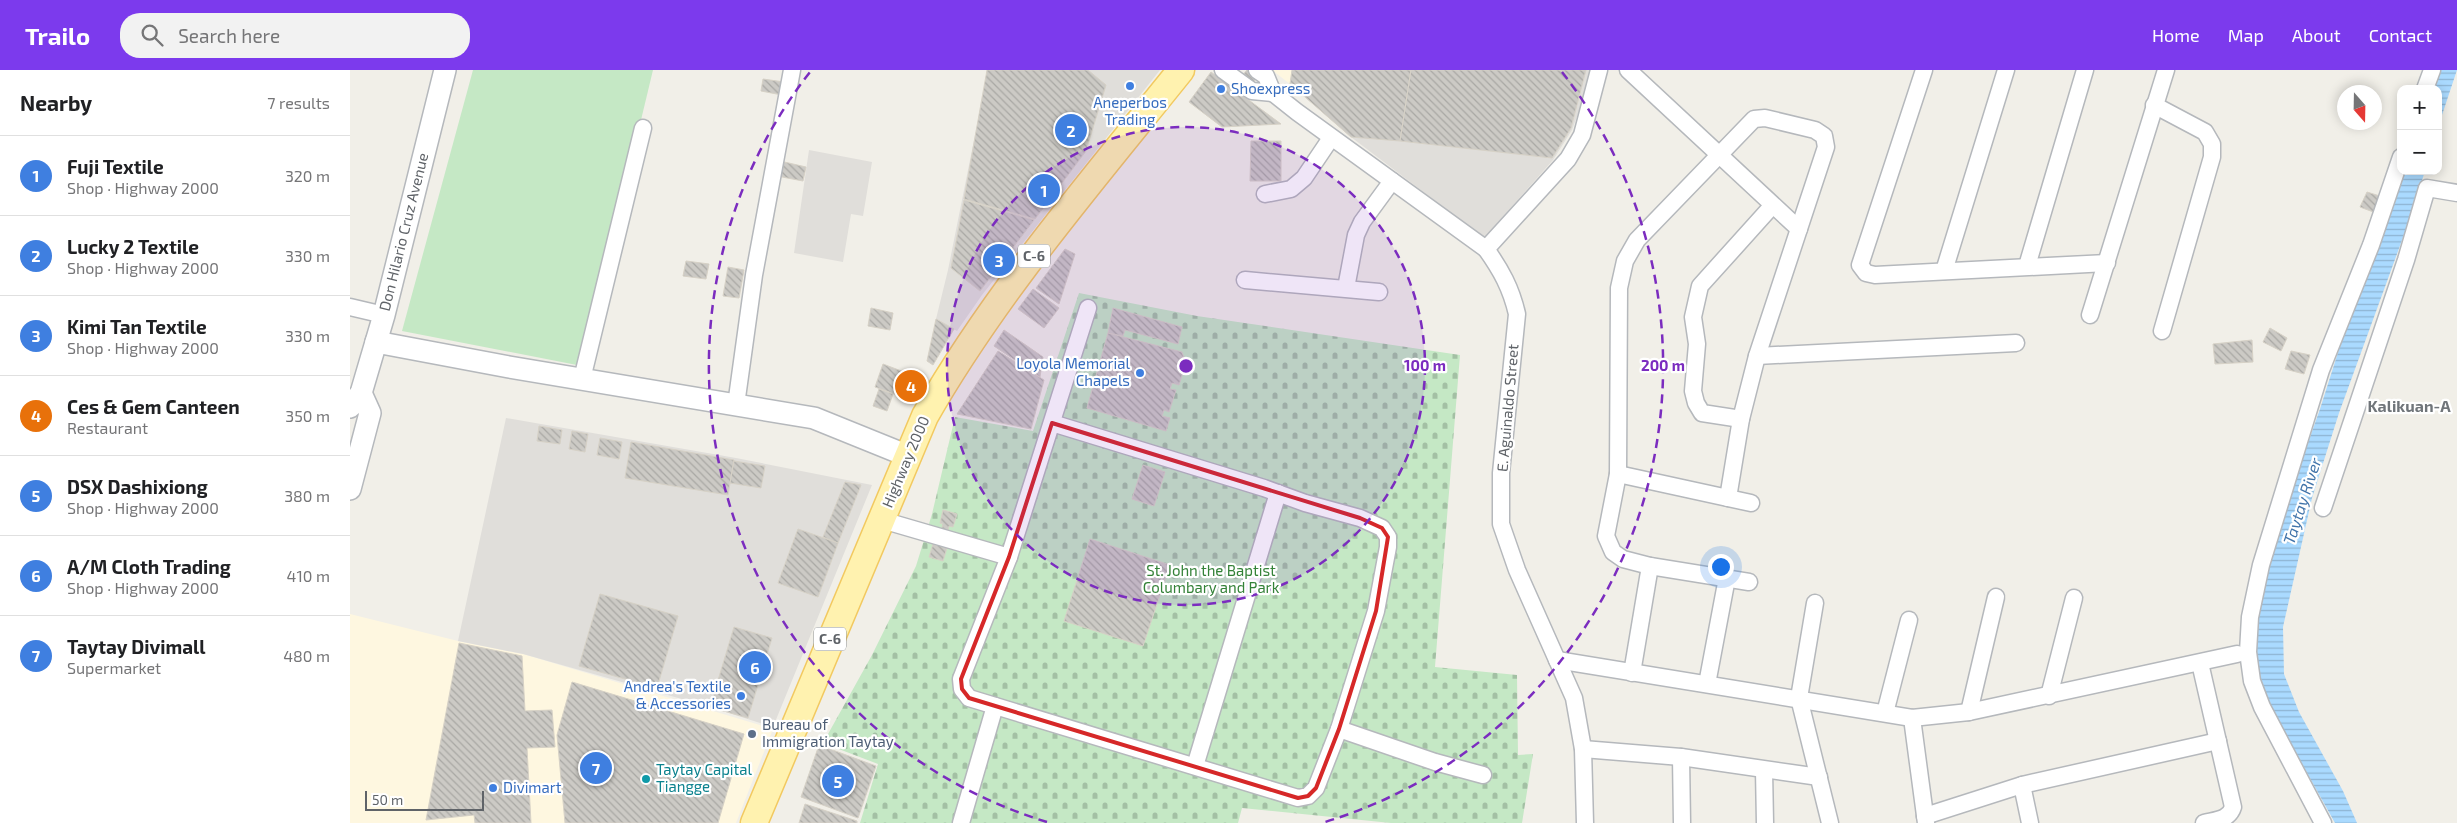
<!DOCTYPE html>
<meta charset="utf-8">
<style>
body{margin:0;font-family:"Exo 2",sans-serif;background:#f2f2f2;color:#202124}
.controls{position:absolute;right:15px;top:15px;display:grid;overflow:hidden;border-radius:10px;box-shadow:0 2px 12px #0003}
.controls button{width:45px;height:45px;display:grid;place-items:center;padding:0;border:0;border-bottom:1px solid #e0e0e0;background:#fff;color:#202124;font:25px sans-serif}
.compass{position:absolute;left:1987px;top:15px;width:45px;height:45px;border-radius:50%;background:#fff;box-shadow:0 2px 12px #0003;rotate:160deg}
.scale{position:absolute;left:15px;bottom:12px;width:119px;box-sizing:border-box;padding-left:5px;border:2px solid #5f6368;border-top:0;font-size:14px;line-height:18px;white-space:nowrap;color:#5f6368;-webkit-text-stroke:4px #fff;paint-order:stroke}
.you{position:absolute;left:1370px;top:496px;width:18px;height:18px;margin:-12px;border:4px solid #fff;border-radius:50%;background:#1a73e8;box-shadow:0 0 0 8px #1a73e833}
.badge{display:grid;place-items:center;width:32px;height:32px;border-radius:50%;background:#7c3aed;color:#fff;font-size:16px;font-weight:700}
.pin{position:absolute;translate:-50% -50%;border:2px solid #fff;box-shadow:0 1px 5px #0006}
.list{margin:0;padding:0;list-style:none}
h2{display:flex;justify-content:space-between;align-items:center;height:65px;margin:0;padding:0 20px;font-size:21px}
h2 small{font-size:16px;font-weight:400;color:#757577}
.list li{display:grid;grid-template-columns:32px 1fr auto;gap:15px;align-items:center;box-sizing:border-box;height:80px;padding:0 20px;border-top:1px solid #e0e0e0}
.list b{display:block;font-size:19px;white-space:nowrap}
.list p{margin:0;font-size:16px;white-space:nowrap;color:#757577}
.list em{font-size:16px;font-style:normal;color:#757577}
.icon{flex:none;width:28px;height:28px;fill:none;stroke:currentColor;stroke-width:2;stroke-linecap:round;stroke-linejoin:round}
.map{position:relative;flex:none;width:2107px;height:753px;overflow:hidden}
header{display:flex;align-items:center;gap:30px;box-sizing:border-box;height:70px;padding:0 25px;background:#7c3aed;color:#fff}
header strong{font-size:24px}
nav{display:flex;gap:28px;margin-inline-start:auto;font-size:18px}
.search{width:350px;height:45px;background:#f2f2f2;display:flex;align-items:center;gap:12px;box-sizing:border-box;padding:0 18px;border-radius:20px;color:#757577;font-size:19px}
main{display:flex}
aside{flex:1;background:#fff}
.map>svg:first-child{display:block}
</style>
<header>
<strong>Trailo</strong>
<div class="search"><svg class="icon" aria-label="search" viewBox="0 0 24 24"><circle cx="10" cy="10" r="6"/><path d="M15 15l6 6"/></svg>Search here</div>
<nav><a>Home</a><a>Map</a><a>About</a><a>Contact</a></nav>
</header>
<main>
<aside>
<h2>Nearby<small>7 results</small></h2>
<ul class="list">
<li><span class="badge" style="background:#3f7fe0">1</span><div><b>Fuji Textile</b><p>Shop · Highway 2000</p></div><em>320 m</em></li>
<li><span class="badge" style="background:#3f7fe0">2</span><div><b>Lucky 2 Textile</b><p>Shop · Highway 2000</p></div><em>330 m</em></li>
<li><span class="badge" style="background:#3f7fe0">3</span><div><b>Kimi Tan Textile</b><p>Shop · Highway 2000</p></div><em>330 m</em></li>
<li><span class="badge" style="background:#e8710a">4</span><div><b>Ces &amp; Gem Canteen</b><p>Restaurant</p></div><em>350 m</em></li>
<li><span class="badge" style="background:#3f7fe0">5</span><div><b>DSX Dashixiong</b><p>Shop · Highway 2000</p></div><em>380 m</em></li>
<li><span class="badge" style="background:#3f7fe0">6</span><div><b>A/M Cloth Trading</b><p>Shop · Highway 2000</p></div><em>410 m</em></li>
<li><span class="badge" style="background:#3f7fe0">7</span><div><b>Taytay Divimall</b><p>Supermarket</p></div><em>480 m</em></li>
</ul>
</aside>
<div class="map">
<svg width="2107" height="753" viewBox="0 0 2107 753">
<defs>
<pattern id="cemetery-stones" width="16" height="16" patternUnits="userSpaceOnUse" patternTransform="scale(1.25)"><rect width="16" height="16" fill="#c5e8c5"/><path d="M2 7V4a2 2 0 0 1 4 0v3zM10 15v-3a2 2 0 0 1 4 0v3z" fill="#a3c0a4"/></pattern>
<pattern id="water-rules" width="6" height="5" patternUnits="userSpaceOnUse" patternTransform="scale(1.25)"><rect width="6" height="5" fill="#aadaff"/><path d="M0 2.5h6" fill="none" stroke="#8eb4d2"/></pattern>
<pattern id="building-back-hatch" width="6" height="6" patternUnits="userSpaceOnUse" patternTransform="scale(1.25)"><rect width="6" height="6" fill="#cccac5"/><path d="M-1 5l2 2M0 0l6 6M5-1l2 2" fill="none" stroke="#a9a8a4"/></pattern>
</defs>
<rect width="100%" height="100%" fill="#f1efe8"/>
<g fill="#fef7e0">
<polygon points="922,0 942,0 940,14"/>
<polygon points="0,544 108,571 173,584 423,659 386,753 0,753"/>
</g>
<g fill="#e0deda">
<polygon points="638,0 810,0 632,225 607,261 586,249 598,200"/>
<polygon points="942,0 1242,0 1236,22 1222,60 1203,90 1134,168 1001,67 940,14"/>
<polygon points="459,80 522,92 513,146 501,144 493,192 444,183"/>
<polygon points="156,348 386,388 522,415 423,657 360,637 173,584 108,571"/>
</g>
<polygon fill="#c5e8c5" points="123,0 303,0 232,296 52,261"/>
<polygon fill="url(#cemetery-stones)" points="729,223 847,246 1110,285 1085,597 1167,605 1168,685 1183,684 1172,753 1041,753 892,738 888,753 510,753 528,694 473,673 522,585 566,496 582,444 605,347 683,361"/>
<g fill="url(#water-rules)">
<polygon points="2086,0 2107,0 2088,57 2088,19 2079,19"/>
<polygon points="2051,101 2075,101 2059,151 1989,343 1962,428 1933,557 1934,604 1949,642 1993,721 2007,753 1985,753 1919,635 1905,590 1910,529 1940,423 1970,339 2012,207"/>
</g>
<g fill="url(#building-back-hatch)" stroke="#d6d1c6">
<polygon points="637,0 738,0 756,15 736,81 685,149 614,129"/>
<polygon points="897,0 908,6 901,15 891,7"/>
<polygon points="942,0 1061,0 1050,71 1001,67 940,14"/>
<polygon points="1061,0 1236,0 1221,58 1202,88 1050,71"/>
<polygon points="861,2 931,54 872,57 839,32"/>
<polygon points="413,9 434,12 432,25 411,21"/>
<polygon points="901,71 931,71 931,111 900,111"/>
<polygon points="430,91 456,97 453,111 427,106"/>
<polygon points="2017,122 2033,127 2026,143 2010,137"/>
<polygon points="614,130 684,150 630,221 601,198"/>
<polygon points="715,179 725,184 709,234 686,218"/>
<polygon points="336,191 359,194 356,209 333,206"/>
<polygon points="378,197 394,200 389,228 373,226"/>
<polygon points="683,219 709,238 694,258 668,239"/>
<polygon points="521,238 543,243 540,260 518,256"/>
<polygon points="763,238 832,257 828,274 775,260 773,266 758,263"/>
<polygon points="586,249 604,259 583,295 577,291"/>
<polygon points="1920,258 1937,268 1931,281 1913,272"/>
<polygon points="654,260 693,287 690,307 644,276"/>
<polygon points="758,263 832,282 836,293 829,315 822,313 820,319 826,320 819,342 814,340 812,346 820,348 816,361 737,338"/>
<polygon points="1902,270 1903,292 1865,294 1863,274"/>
<polygon points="648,281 694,310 681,359 607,344"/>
<polygon points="1941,281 1960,285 1954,304 1935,299"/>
<polygon points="533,294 567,307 559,329 525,317"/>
<polygon points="529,319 543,324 537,341 523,336"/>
<polygon points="189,356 212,360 210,374 187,371"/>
<polygon points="222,361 238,364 235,382 219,379"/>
<polygon points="250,368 272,372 269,389 247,385"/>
<polygon points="281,372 384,390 378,425 275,408"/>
<polygon points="384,391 415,396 411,418 380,413"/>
<polygon points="793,395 815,402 804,436 782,429"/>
<polygon points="495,412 511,415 488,473 473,467"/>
<polygon points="593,440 607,444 603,457 599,456 593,477 597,478 593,491 579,487 583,474 587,476 593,454 590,453"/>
<polygon points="448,459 488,473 468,527 428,513"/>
<polygon points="740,469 820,495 793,576 714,551"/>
<polygon points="250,524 328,546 307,618 229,596"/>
<polygon points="384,557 422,568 398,648 360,637"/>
<polygon points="109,573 172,586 175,641 202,640 205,677 177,678 181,753 125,753 124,745 76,750"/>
<polygon points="222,612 394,664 368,753 215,753 207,665"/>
<polygon points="469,675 526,696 508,748 451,727"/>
<polygon points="455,734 507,751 507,753 449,753"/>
</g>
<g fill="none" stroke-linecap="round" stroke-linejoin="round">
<defs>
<g id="minor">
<polyline points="873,0 902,21 923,23"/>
<path d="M907 0 916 6 923 23 947 42 1136 179C1151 200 1161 218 1167 244L1151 403V454L1167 500 1224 628 1233 679 1235 753"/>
<polyline points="1278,0 1449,159"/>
<polyline points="1574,0 1510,195 1516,203 1525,205 1757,193"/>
<polyline points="2075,19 2082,0"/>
<polyline points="1804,35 1855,62 1862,74 1862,87 1812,261"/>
<polyline points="915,124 941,119 954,108 981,68"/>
<polyline points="1136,179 1218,89 1232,65 1249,0"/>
<polyline points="1677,196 1735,0"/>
<polyline points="1594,201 1656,0"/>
<polyline points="895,210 1029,222"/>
<polyline points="996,218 1006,165 1012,152 1042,111"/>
<polyline points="0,237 34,245"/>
<polyline points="1740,245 1816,0"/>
<polyline points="1407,286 1666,273"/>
<polyline points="232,309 293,58"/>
<polyline points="386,335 404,205 442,0"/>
<polyline points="1391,349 1352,343 1346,333 1343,321 1347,274 1343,247 1350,216 1422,136"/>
<polyline points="702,353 914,418 955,433 1010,448 1032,458 1038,467 1038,477 1026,541 989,659 966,718 958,726 948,728 619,628 612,619 611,609 659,487 738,238"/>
<polyline points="1268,404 1401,433"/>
<polyline points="1378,428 1391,349 1407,286 1476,77 1474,66 1465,60 1415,48 1404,49 1287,170 1275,191 1269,218 1268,404 1256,466 1263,482 1273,489 1300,496 1399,512"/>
<polyline points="1973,438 2056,190 2077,118 2107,123"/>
<polyline points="532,450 659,487"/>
<polyline points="1465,533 1449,628 1480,753"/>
<polyline points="1207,590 1562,648 1619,642 1887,584"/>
<path d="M1850 593 1883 737C1879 750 1866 750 1854 753"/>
<polyline points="1282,603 1300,496"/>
<polyline points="1357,614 1377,508"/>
<polyline points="1699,626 1724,528"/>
<polyline points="1619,642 1646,527"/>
<polyline points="1535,643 1559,550"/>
<polyline points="1562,648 1576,753"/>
<polyline points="989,659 1085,692 1133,705"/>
<polyline points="1233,679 1331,687 1469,707"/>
<polyline points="1331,687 1332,753"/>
<polyline points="845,696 928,423"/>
<polyline points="1414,700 1415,753"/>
<polyline points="1672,715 1680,753"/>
<polyline points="1575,746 1672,715 1868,671"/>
<polyline points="611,753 645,636"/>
<polyline points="1973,753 1912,637 1902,611 1898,582 1900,547 1911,495 1971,300 2021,175 2051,87"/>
</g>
<g id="tertiary">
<polyline points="26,272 159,297 464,348 558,386"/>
<polyline points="0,337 11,323 34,245 95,0"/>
<polyline points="0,419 20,343 11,323"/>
</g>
<path id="primary" d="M404 753 575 346C646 222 742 111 831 0"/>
</defs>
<use href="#minor" stroke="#b5b8bc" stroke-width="19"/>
<use href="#tertiary" stroke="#b5b8bc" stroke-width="24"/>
<use href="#primary" stroke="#f2c960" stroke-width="29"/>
<use href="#minor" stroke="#fff" stroke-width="16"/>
<use href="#tertiary" stroke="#fff" stroke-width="21"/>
<use href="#primary" stroke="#fff2af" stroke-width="26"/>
</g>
<path fill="none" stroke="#d62828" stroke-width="4" stroke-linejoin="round" d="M702 353 1010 448 1032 458 1038 467 1026 541 989 659 966 718 958 726 948 728 619 628 612 619 611 609 659 487Z"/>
<circle cx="836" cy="296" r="239" fill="#7b2cbf" fill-opacity=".12"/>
<g fill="none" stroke="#7b2cbf" stroke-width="2.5" stroke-dasharray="9 6">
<circle cx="836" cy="296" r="239"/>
<path d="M697 752A477 477 0 0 1 460 2M1212 2A477 477 0 0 1 975 752"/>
</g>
<g fill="#3f7fe0" stroke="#fff" stroke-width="2">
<circle cx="780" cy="16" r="5"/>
<circle cx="871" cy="19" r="5"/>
<circle cx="790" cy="303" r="5"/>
<circle cx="391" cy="626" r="5"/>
<circle cx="143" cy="718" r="5"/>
</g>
<circle fill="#5c6f8a" stroke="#fff" stroke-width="2" cx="402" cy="664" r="5"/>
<circle fill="#0f9aa8" stroke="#fff" stroke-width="2" cx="296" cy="709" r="5"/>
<g text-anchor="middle" stroke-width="4.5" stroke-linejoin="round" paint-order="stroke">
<g fill="#fff" stroke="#8f9295" stroke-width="1">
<rect x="668" y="174.5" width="32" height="23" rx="4"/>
<rect x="464" y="557.5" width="32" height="23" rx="4"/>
</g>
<g font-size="14" font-weight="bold" fill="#5f6368">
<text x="684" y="191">C-6</text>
<text x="480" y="574">C-6</text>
</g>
<g font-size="15" fill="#366cbe" stroke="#fff" text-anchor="start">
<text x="881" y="24">Shoexpress</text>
<text x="780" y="38" text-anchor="middle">Aneperbos<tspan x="780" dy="17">Trading</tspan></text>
<text x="780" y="299" text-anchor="end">Loyola Memorial<tspan x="780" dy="17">Chapels</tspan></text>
<text x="381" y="622" text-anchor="end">Andrea's Textile<tspan x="381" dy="17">&amp; Accessories</tspan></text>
<text x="153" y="723">Divimart</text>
</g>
<g font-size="15" fill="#5f6368" stroke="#fff">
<text transform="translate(54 162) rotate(-76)" y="5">Don Hilario Cruz Avenue</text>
<text transform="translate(1158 338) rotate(-85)" y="5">E. Aguinaldo Street</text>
<text transform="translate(556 392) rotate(-67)" y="5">Highway 2000</text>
</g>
<g font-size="15" fill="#348238" stroke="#fff">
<text x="861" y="506">St. John the Baptist<tspan x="861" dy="17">Columbary and Park</tspan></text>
</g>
<g font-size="15" fill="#4e5e75" stroke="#fff" text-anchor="start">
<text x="412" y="660">Bureau of<tspan x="412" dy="17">Immigration Taytay</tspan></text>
</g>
<g font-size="15" fill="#0d838f" stroke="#fff" text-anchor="start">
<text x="306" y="705">Taytay Capital<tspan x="306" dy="17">Tiangge</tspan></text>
</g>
<g font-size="16" font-weight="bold" fill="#70757a" stroke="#fff">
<text x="2059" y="342">Kalikuan-A</text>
</g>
<g font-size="16" font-style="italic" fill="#4174aa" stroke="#fff">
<text transform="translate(1952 431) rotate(-72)" y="6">Taytay River</text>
</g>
</g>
<circle cx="836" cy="296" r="8" fill="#7b2cbf" stroke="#fff" stroke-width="2.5"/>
<g font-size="15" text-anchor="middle" font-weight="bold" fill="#7b2cbf" stroke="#fff" stroke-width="4.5" stroke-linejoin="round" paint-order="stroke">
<text x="1075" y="301">100 m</text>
<text x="1313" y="301">200 m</text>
</g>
</svg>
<div class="controls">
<button>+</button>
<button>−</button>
</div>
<svg class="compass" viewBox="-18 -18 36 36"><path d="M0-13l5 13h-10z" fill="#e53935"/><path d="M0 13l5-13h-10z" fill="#757577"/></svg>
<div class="scale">50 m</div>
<div class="you"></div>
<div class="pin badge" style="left:694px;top:120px;background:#3f7fe0">1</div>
<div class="pin badge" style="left:721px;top:60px;background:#3f7fe0">2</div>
<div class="pin badge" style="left:649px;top:190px;background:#3f7fe0">3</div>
<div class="pin badge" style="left:561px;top:316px;background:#e8710a">4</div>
<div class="pin badge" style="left:488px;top:711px;background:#3f7fe0">5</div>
<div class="pin badge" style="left:405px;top:597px;background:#3f7fe0">6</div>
<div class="pin badge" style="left:246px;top:698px;background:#3f7fe0">7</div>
</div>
</main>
